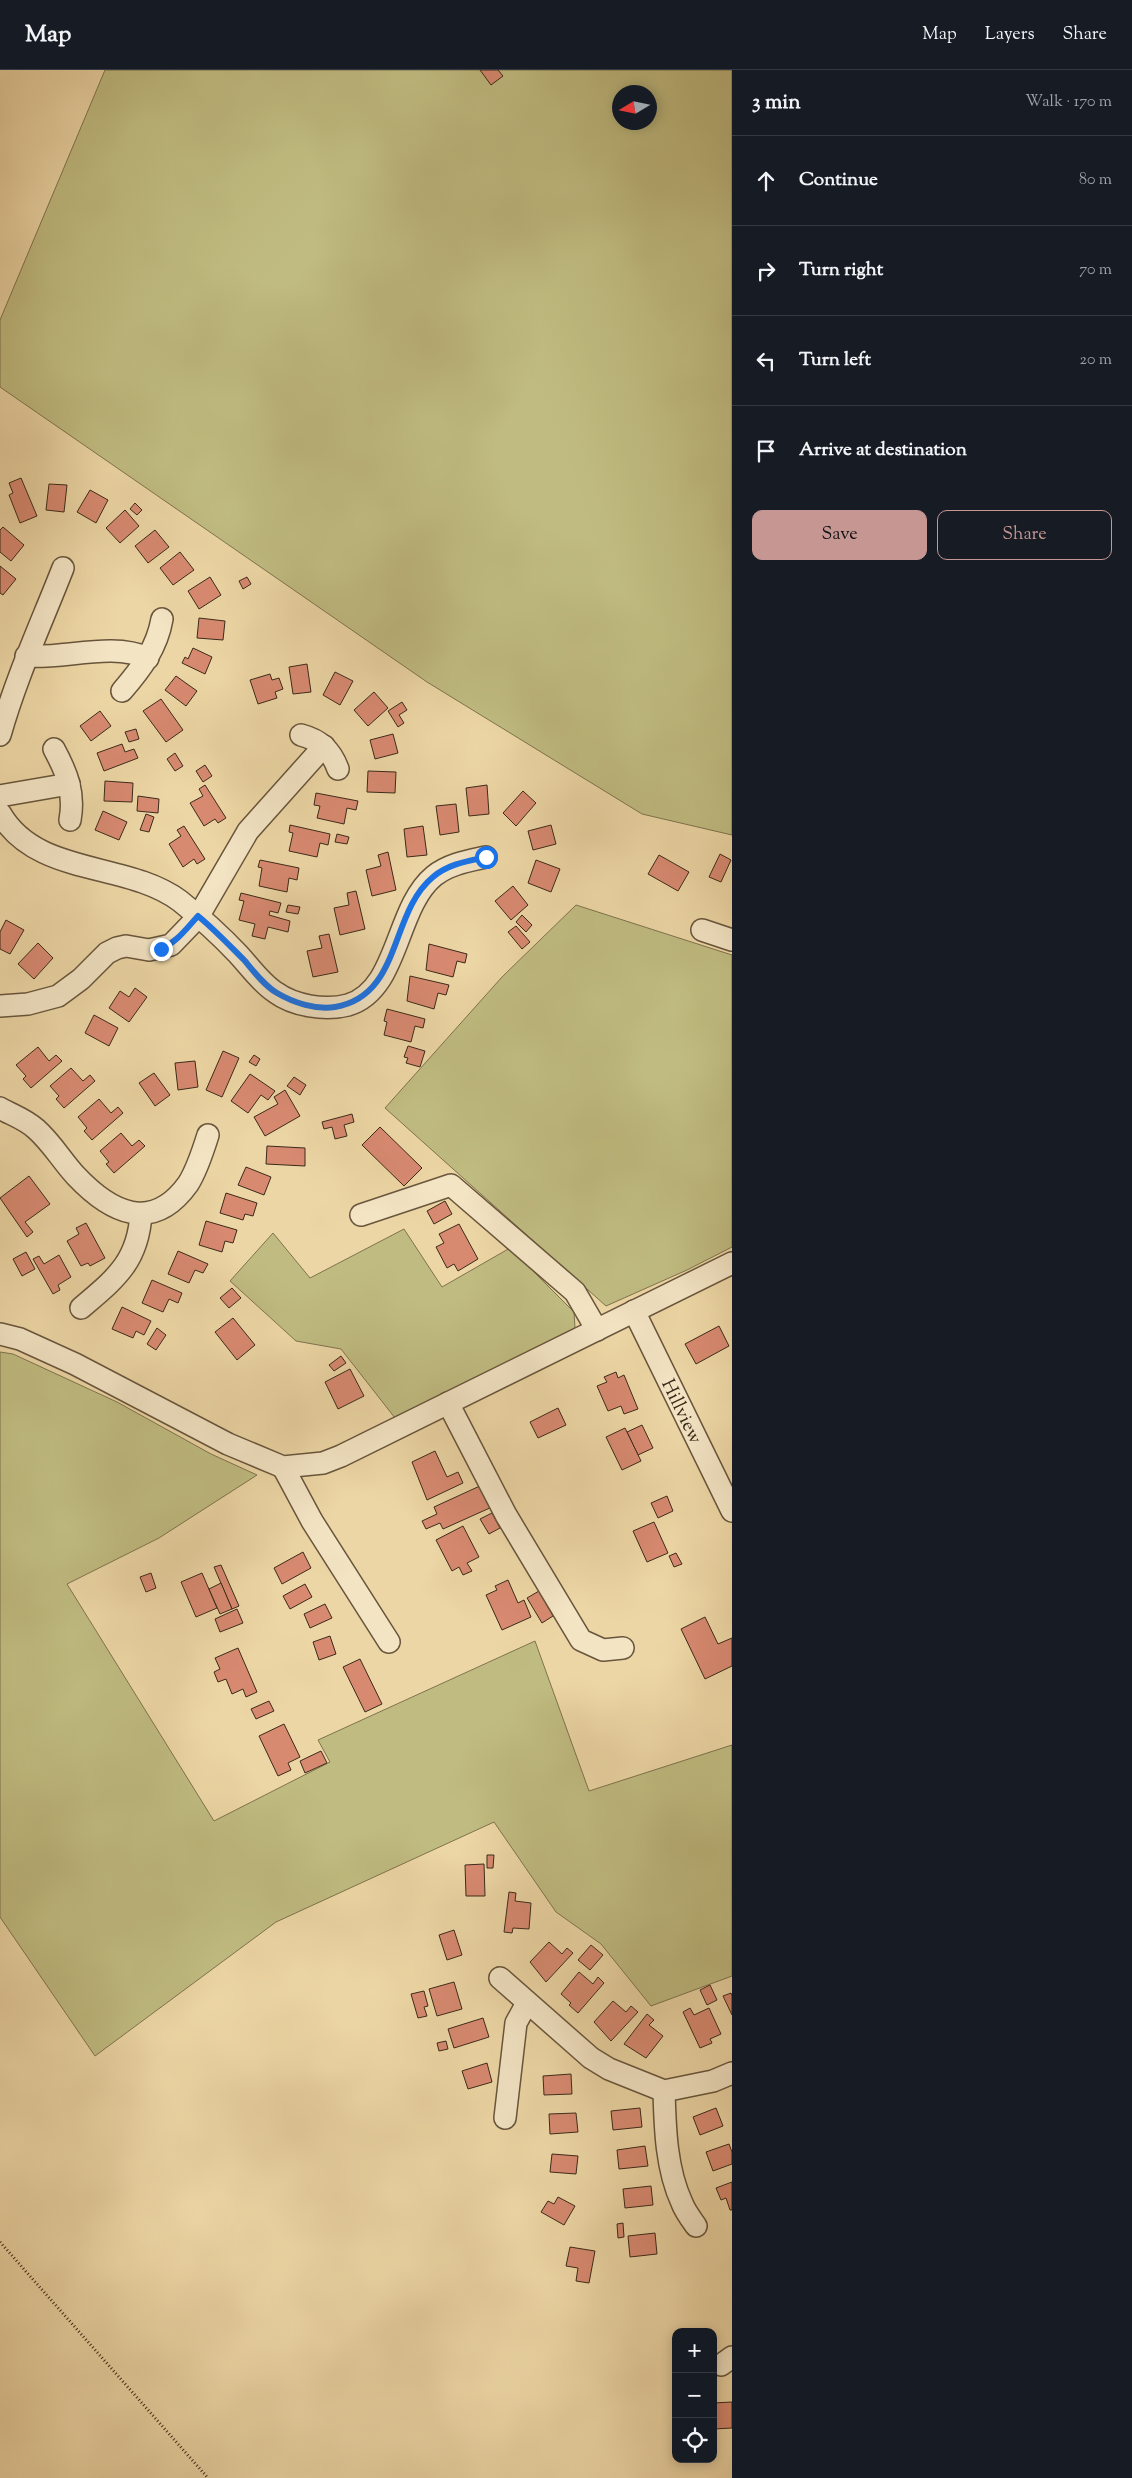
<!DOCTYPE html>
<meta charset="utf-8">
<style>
body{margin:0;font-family:"Sorts Mill Goudy",serif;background:#20242c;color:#f1f3f6}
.controls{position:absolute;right:15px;bottom:15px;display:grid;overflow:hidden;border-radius:10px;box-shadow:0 2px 12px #0003}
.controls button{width:45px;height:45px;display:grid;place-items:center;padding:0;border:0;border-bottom:1px solid #363941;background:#171b24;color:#f1f3f6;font:25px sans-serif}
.compass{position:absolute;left:612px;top:15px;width:45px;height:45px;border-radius:50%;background:#171b24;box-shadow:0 2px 12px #0003;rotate:260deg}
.stop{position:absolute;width:15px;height:15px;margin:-11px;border:4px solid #1a73e8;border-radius:50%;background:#fff}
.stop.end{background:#1a73e8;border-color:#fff;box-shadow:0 1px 5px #0008}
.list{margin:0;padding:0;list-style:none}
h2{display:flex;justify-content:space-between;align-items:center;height:65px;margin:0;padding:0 20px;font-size:21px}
h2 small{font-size:16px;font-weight:400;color:#9ea1a6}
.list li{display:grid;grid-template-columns:32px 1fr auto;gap:15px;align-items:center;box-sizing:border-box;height:90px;padding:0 20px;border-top:1px solid #363941}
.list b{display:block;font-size:19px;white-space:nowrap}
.list em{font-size:16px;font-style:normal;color:#9ea1a6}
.actions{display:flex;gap:10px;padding:15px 20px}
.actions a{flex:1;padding:11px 0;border:1px solid #c59692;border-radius:10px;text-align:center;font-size:18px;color:#c59692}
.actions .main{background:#c59692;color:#111}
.icon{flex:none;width:28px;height:28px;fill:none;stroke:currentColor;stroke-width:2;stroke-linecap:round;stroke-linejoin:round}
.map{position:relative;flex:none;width:732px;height:2408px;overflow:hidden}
header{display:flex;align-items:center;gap:30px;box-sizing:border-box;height:70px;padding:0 25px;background:#171b24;border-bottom:1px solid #363941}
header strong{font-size:24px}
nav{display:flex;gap:28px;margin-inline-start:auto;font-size:18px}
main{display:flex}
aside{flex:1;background:#171b24}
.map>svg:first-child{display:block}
</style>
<header>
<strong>Map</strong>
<nav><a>Map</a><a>Layers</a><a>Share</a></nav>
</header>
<main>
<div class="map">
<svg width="732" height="2408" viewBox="0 0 732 2408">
<rect width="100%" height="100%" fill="#edd6a5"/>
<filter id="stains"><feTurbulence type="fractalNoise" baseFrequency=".004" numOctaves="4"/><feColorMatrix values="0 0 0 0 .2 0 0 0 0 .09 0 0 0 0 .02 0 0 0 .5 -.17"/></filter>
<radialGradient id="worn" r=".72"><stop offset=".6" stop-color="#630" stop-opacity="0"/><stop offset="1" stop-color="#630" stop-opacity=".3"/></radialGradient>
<g fill="#c0bc81" stroke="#7e734d" fill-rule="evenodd">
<path d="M105 0H732V765L642 744 427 612 0 317V250ZM620 22H650V52H620Z"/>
<polygon points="576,835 732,885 732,1177 687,1200 606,1236 385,1038 502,907"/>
<polygon points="404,1159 442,1217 510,1178 574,1242 575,1258 395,1348 341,1279 296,1271 230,1211 273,1163 310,1208"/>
<polygon points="0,1282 13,1284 117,1332 211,1384 257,1405 159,1468 67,1514 214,1751 330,1692 318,1670 535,1571 589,1721 732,1675 732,1906 651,1936 601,1874 556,1842 494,1752 276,1852 95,1986 0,1847"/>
</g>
<g fill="#d88a71" stroke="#3b2a19">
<polygon points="480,0 498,0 503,6 491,15"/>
<polygon points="21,408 37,446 20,453 9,425 13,423 9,413"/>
<polygon points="49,414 67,415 64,442 46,440"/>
<polygon points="90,420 108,430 96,453 77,442"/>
<polygon points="135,433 142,440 137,445 130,439"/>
<polygon points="125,440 139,456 120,473 106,458"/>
<polygon points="3,457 24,475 11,491 0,482 0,460"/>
<polygon points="155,460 169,477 148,493 135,476"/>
<polygon points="180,482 194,500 173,515 160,498"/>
<polygon points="0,496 16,509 3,525 0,523"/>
<polygon points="210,507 221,525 199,539 188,521"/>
<polygon points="247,507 251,514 243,519 239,511"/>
<polygon points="199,548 225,551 223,570 197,568"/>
<polygon points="193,578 212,587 205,604 182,593 185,587 188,589"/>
<polygon points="307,594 311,622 293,624 289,597"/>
<polygon points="335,602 353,611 340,635 323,625"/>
<polygon points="270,604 272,610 279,608 283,619 275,622 277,628 258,634 250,610"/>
<polygon points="176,606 197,621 186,636 165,620"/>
<polygon points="374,622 388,638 368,656 354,640"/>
<polygon points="161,629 183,660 166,672 143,641"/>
<polygon points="402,632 407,640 399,645 404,653 398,657 388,641"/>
<polygon points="100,641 111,656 91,671 80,656"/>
<polygon points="136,659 139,669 129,672 125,662"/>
<polygon points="393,664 398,683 375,689 370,670"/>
<polygon points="122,674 125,682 134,679 138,688 104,701 97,683"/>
<polygon points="175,683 183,696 175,701 167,689"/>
<polygon points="205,695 212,706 203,712 196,701"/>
<polygon points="368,701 396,702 395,723 367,722"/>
<polygon points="105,711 133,713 132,732 104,731"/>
<polygon points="205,715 226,748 218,753 215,749 204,756 190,733 203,726 199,719"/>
<polygon points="487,715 489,744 469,746 466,718"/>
<polygon points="523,721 536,733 516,756 503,743"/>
<polygon points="316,723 358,731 356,740 347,738 344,754 317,748 320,736 314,735"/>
<polygon points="138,726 159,729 158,743 137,741"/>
<polygon points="456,734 459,762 440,765 436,736"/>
<polygon points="103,741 127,752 119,770 95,760"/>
<polygon points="146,744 154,747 149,762 140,760"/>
<polygon points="290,755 330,764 328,775 320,773 317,787 289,781 293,763 289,762"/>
<polygon points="551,755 556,774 533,780 528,761"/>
<polygon points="184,756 205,789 197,794 194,789 183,797 169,774 181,766 177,760"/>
<polygon points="423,756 427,785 407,787 404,759"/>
<polygon points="337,764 349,767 347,774 335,772"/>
<polygon points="388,782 396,820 372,826 366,800 381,796 378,785"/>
<polygon points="720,784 731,790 721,812 709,807"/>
<polygon points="659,785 689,802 678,821 648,804"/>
<polygon points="260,790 299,798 297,810 289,808 287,822 259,816 262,798 258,797"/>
<polygon points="536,790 560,799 551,822 528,813"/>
<polygon points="513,816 528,835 511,850 495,831"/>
<polygon points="356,821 365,859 340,865 334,838 349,835 347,823"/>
<polygon points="241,823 281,833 278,843 270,841 269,845 290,851 288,862 268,857 265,869 252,866 255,854 239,850 244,831 239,830"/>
<polygon points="288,835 300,837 298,844 286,842"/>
<polygon points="522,845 532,855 526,862 516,852"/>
<polygon points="6,850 24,860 10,884 0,879 0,862"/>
<polygon points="516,856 530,872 522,879 508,862"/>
<polygon points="329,864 338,902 313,907 307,881 322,878 319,866"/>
<polygon points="38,873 53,888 34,909 18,894"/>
<polygon points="429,874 467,884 465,893 457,891 453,907 426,900"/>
<polygon points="410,906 449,915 446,925 438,923 434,939 407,931"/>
<polygon points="135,918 147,927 129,952 109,938 120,921 129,927"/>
<polygon points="387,939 425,949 423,958 415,956 411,972 384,965 387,952 384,951"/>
<polygon points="94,945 118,958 109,976 85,963"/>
<polygon points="408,976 425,981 420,997 406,993 408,988 404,987"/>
<polygon points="38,977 49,991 56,985 62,991 31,1018 23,1009 26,1006 16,995"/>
<polygon points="223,981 239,988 222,1027 206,1020"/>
<polygon points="254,985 260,989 256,996 249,992"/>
<polygon points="195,991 198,1017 178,1020 175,993"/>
<polygon points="71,998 83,1011 90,1005 95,1011 64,1038 56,1029 59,1026 50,1016"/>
<polygon points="154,1003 170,1025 155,1036 139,1013"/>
<polygon points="250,1004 275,1021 268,1030 261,1025 248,1043 231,1031"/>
<polygon points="294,1007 306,1015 300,1025 287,1016"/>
<polygon points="285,1020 300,1046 265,1066 254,1047 278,1034 274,1027"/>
<polygon points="99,1029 111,1043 118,1037 123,1043 92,1070 84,1061 87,1058 78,1047"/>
<polygon points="352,1044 354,1052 344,1055 347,1066 335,1069 332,1057 324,1059 322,1052"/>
<polygon points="380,1057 422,1098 404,1116 362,1075"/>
<polygon points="121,1063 132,1076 139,1070 145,1076 114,1103 106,1094 109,1092 100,1081"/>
<polygon points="267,1076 305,1078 305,1096 266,1094"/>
<polygon points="246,1097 271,1107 264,1125 238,1115"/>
<polygon points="29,1106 50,1134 25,1152 33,1162 27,1167 0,1128"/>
<polygon points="226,1123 257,1133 253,1146 245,1144 243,1150 220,1143"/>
<polygon points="445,1131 452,1144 434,1154 427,1141"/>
<polygon points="206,1151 237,1160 233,1173 225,1171 222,1182 199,1175"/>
<polygon points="86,1153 105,1188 90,1196 88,1193 81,1196 67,1171 79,1164 76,1158"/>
<polygon points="459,1154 478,1189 458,1201 454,1194 447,1198 436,1177 444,1173 439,1164"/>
<polygon points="178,1181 208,1194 203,1203 195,1200 189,1213 168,1204"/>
<polygon points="26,1182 35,1199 22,1206 13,1189"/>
<polygon points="59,1185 71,1207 58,1215 60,1220 53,1224 33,1189 39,1186 44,1194"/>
<polygon points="152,1210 182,1223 178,1233 169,1229 163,1242 142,1233"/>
<polygon points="232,1218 241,1228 229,1238 220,1228"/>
<polygon points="122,1237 151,1251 144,1265 136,1261 133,1268 112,1259"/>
<polygon points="233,1248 255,1275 237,1290 215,1262"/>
<polygon points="719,1256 729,1276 696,1294 685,1274"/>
<polygon points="157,1258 166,1265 156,1280 147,1274"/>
<polygon points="341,1286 346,1293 334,1301 329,1295"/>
<polygon points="350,1299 364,1326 338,1339 325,1312"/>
<polygon points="616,1302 618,1308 624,1305 638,1339 624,1344 621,1336 608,1341 597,1316 607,1312 604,1307"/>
<polygon points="558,1338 566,1355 538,1368 530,1352"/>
<polygon points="642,1355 653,1378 638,1385 627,1362"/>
<polygon points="625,1358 641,1391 622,1400 606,1367"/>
<polygon points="435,1381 447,1407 458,1402 463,1413 427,1430 412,1392"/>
<polygon points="482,1415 492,1437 443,1459 440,1453 426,1459 422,1451 437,1444 434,1437"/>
<polygon points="667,1426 673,1441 658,1448 651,1433"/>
<polygon points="492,1443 500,1458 489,1464 480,1449"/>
<polygon points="654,1452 668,1483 647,1492 633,1461"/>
<polygon points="463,1456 479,1487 467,1493 472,1501 463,1505 459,1497 452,1501 436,1470"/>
<polygon points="303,1482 311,1498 282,1514 274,1498"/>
<polygon points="676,1483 682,1494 674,1497 669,1486"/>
<polygon points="221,1495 239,1536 232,1539 214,1497"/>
<polygon points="151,1503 156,1518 146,1522 140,1507"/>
<polygon points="202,1503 217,1538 196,1547 181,1512"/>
<polygon points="508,1510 518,1533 524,1530 531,1547 502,1560 486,1525 497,1520 495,1516"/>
<polygon points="221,1513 232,1539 220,1544 209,1519"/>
<polygon points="305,1514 312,1527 290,1539 283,1526"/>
<polygon points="539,1521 553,1546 542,1553 527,1528"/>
<polygon points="325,1534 332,1548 310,1558 304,1544"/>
<polygon points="237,1539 243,1553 220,1562 215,1549"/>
<polygon points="705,1547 718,1574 732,1568 732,1596 705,1609 681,1559"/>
<polygon points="330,1566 336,1584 319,1590 313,1572"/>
<polygon points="238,1578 257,1622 246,1627 243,1619 232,1624 226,1609 218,1612 214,1602 220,1599 215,1588"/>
<polygon points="360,1589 382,1634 365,1642 343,1597"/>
<polygon points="269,1631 274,1641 256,1649 251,1639"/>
<polygon points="284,1654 300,1687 288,1693 291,1700 278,1706 259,1666"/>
<polygon points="321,1681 327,1693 305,1703 300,1691"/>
<polygon points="487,1785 494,1785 493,1798 487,1798"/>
<polygon points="484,1794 485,1826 466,1826 465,1795"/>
<polygon points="509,1822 516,1823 515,1831 531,1833 529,1859 513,1858 512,1863 504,1862"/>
<polygon points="454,1860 462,1885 447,1890 439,1865"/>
<polygon points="549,1872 562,1884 567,1878 573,1883 546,1912 530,1892"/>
<polygon points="591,1875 603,1885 590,1900 578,1890"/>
<polygon points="579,1902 593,1914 598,1907 604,1913 578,1943 569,1935 571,1933 561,1924"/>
<polygon points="454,1912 462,1939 437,1946 429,1919"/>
<polygon points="710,1915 717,1930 707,1935 700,1920"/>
<polygon points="424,1921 428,1936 424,1937 427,1946 418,1948 411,1924"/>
<polygon points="731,1923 732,1926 732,1945 723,1926"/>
<polygon points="613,1931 626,1942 631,1936 638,1942 611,1971 594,1952"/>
<polygon points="690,1938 694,1945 709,1938 721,1964 710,1969 712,1973 700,1978 683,1942"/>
<polygon points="647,1944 654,1950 649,1955 663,1966 646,1988 624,1974"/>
<polygon points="483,1948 489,1967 454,1978 448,1959"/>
<polygon points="446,1971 448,1979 439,1981 437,1973"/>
<polygon points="487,1993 492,2012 468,2019 462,2001"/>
<polygon points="571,2004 572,2024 544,2025 543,2006"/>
<polygon points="640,2038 642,2057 613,2060 611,2041"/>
<polygon points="716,2038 723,2056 700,2065 693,2047"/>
<polygon points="576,2043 578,2062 550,2064 549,2044"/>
<polygon points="729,2074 732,2082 732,2094 713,2101 706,2082"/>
<polygon points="645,2076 648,2096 619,2099 617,2080"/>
<polygon points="552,2084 578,2086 576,2104 550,2102"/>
<polygon points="732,2112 732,2140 730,2140 726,2128 721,2130 716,2118"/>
<polygon points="651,2116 653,2135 625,2138 623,2119"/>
<polygon points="558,2127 575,2136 564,2155 541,2142 548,2131 554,2134"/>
<polygon points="623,2153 624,2167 618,2168 617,2154"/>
<polygon points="655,2163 657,2184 630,2187 628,2166"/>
<polygon points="570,2177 595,2181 589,2213 576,2211 578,2198 566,2196"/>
<polygon points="732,2332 732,2358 713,2359 713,2333"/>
</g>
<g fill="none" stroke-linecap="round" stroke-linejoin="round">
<defs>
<g id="minor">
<path d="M26 586C66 589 111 572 148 588"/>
<path d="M122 621C141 599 157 578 162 549"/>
<path d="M0 665C16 608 41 554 63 498"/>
<path d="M301 665C320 670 331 680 338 699"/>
<path d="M54 679C67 703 75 723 70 750"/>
<polyline points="0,726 69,714"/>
<path d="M0 743C36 807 127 791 180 831 200 847 220 865 238 884 250 897 261 913 275 922 294 936 325 941 348 935 399 920 395 838 434 806 449 794 468 791 486 787"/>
<polyline points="702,860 732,870"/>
<polyline points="0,936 28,934 58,926 81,909 107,883 117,878 126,876 149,880 171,875 198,847 248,761 324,676"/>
<path d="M0 1038C12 1045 25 1049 36 1059 52 1073 62 1091 76 1106 110 1142 152 1164 188 1114 197 1100 203 1081 208 1065"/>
<polyline points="361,1145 451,1115 575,1222 597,1260"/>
<path d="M81 1238C115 1209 138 1192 141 1144"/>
<path id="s1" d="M634 1241 732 1441"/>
<polyline points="0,1264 20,1269 75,1294 228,1374 283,1397 323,1393 341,1386 732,1193"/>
<polyline points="448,1333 506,1445 581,1570 603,1580 623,1578"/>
<polyline points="283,1397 312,1451 389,1572"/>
<polyline points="500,1908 591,1988 609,1999 664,2021 713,2011 732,2003"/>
<path d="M664 2021C665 2057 666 2099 682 2133 685 2141 691 2149 696 2156"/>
<polyline points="505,2048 516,1953 527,1933"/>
<polyline points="721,2295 732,2287"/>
</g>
</defs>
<use href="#minor" stroke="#68553c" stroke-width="24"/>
<polyline stroke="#3b2a19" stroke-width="3" stroke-dasharray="1 2.5" stroke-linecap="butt" points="0,2172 208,2408"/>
<use href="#minor" stroke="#f3e4c4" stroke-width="21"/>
</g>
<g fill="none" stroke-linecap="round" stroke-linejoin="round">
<path stroke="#1a73e8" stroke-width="6" d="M161 879C177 872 186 859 198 846 215 860 230 876 245 891 254 902 265 916 277 923 294 933 316 940 335 937 402 926 389 843 433 807 448 794 468 791 486 787"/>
</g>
<g text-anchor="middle" stroke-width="4" stroke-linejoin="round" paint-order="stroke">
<g font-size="19" fill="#3b2a19" stroke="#f3e4c4">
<text dy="7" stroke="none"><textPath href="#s1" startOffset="111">Hillview</textPath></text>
</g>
</g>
<rect width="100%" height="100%" filter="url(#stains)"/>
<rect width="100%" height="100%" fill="url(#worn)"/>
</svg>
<div class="controls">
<button>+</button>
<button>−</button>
<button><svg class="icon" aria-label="locate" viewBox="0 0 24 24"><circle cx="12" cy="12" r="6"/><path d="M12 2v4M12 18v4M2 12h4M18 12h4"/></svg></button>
</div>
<svg class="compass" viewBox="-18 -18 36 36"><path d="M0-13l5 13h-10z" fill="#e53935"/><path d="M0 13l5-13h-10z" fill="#9ea1a6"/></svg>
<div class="stop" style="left:486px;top:787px"></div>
<div class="stop end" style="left:161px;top:879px"></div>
</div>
<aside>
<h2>3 min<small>Walk · 170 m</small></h2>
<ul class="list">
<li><svg class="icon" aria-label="ahead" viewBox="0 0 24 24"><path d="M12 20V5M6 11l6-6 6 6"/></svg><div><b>Continue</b></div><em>80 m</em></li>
<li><svg class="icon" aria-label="right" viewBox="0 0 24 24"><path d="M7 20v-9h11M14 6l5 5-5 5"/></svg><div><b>Turn right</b></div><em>70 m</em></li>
<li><svg class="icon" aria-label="left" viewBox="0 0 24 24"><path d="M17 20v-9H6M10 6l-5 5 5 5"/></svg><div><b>Turn left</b></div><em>20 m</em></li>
<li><svg class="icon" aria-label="arrive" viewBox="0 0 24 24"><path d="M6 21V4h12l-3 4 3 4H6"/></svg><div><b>Arrive at destination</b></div></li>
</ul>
<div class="actions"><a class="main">Save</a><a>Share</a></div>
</aside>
</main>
